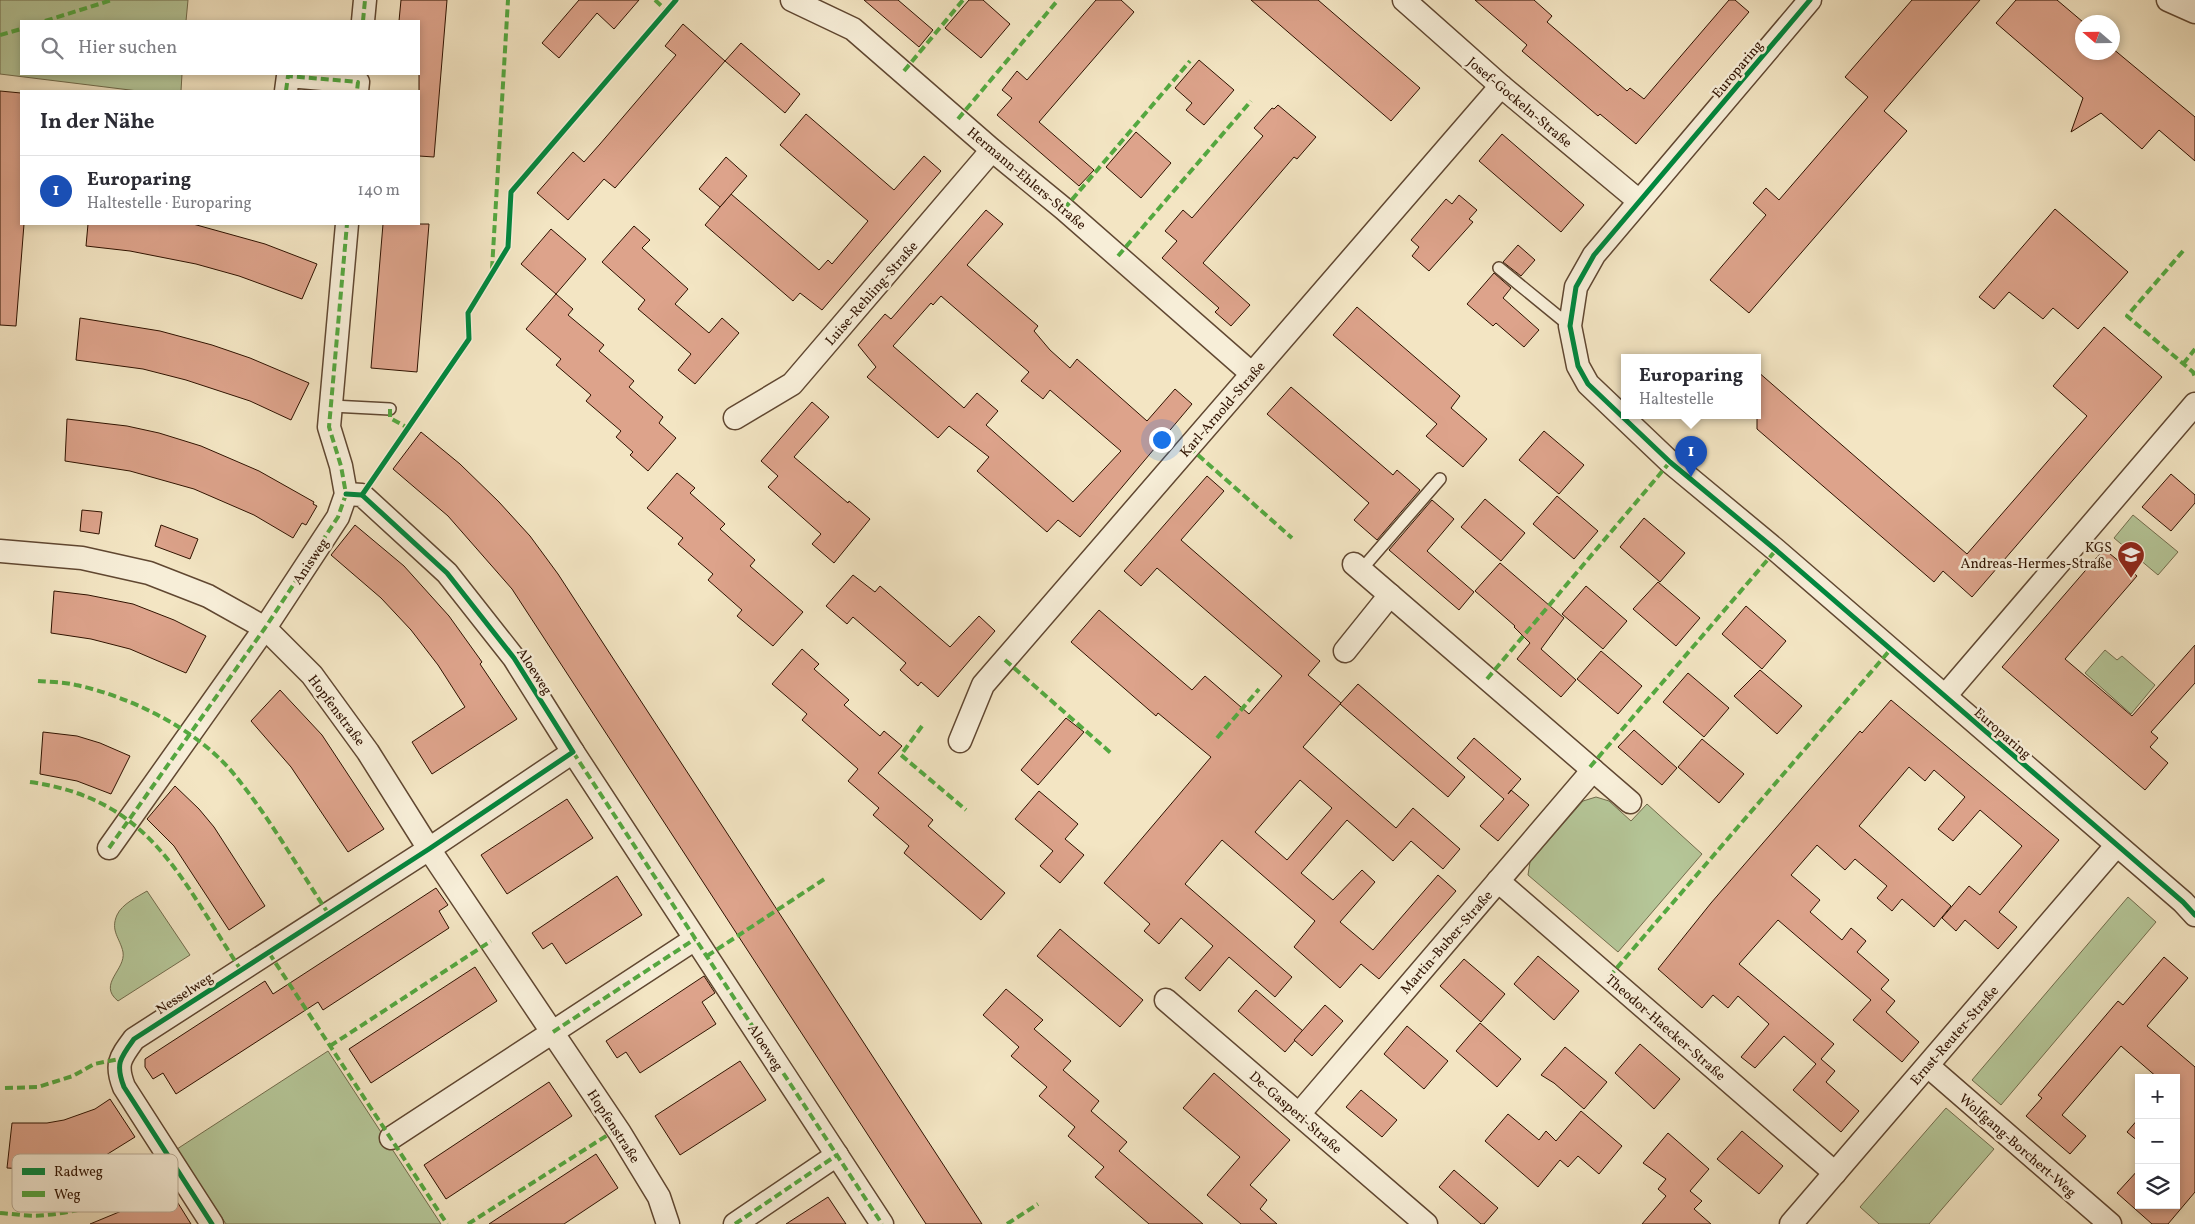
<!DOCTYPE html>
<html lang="de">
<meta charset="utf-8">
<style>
body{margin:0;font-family:Vollkorn,serif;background:#f2f2f3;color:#2b2b33}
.controls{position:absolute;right:15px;bottom:15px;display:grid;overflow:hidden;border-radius:0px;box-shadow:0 2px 8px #0003}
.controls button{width:45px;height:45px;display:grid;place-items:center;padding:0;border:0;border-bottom:1px solid #e1e1e2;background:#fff;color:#2b2b33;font:25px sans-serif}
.compass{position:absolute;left:2075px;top:15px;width:45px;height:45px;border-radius:50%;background:#fff;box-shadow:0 2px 8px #0003;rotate:290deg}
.you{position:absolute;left:1161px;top:439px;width:18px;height:18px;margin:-12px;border:4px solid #fff;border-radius:50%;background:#1a73e8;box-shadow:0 0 0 8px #1a73e833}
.badge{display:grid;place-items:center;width:32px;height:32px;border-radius:50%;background:#b45309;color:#fff;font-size:16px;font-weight:700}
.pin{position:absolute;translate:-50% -41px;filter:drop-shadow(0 1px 2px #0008)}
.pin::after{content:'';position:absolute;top:26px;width:18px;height:15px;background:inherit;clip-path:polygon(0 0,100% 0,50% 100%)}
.popup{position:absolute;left:1621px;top:354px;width:140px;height:65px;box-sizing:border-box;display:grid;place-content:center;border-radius:0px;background:#fff;filter:drop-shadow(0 1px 4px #0005);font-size:16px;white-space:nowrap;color:#7c7c81}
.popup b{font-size:19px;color:#2b2b33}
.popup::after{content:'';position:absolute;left:50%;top:100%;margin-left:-10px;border:10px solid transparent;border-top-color:#fff}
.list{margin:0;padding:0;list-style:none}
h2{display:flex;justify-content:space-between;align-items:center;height:65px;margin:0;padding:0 20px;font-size:21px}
h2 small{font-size:16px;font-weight:400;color:#7c7c81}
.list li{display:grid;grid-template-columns:32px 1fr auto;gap:15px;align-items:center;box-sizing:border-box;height:70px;padding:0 20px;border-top:1px solid #e1e1e2}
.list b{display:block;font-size:19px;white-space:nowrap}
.list p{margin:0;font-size:16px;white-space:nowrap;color:#7c7c81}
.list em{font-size:16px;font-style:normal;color:#7c7c81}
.icon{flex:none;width:28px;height:28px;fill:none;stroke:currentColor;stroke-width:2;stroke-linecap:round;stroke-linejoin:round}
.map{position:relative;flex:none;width:2195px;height:1224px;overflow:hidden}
.search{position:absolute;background:#fff;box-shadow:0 2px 8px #0003;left:20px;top:20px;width:400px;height:55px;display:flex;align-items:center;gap:12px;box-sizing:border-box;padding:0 18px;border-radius:0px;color:#7c7c81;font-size:19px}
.panel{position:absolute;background:#fff;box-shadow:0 2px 8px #0003;left:20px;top:90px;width:400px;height:135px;border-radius:0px}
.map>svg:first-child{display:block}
</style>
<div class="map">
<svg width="2195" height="1224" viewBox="0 0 2195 1224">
<rect width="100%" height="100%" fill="#f3e5c3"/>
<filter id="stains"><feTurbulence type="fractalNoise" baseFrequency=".004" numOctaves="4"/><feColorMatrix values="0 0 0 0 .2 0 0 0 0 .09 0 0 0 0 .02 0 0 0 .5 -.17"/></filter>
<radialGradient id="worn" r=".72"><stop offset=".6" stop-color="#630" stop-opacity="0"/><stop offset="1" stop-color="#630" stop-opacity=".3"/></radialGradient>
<g fill="#b5c698" stroke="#726c4c">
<polygon points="0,0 188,0 186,21 21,21 21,74 182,74 181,91 138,91 0,74"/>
<polygon points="2133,515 2178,552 2158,575 2114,538"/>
<polygon points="2105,650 2117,660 2122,656 2155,685 2131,714 2085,673"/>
<polygon points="1596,797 1609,801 1631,821 1647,804 1702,854 1618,952 1528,875 1530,862 1583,801"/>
<path d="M147 891 190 955 118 1001C97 984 126 970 123 952 120 938 110 931 117 915 122 904 137 897 147 891Z"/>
<polygon points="2128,897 2156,922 2001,1105 1972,1080"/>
<polygon points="328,1051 441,1224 226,1224 177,1149"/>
<polygon points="1946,1108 1994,1149 1929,1224 1879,1224 1860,1207"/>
</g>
<g fill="#dda38b" stroke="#2f1200" fill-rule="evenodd">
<polygon points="401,0 447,0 434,157 419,156 419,21 399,21"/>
<polygon points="579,0 639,0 614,29 597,13 559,58 542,43"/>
<polygon points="864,0 898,0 933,30 919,47"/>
<polygon points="969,0 983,0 1010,24 981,58 945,28"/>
<polygon points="1096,0 1121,0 1134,12 1039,122 1094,170 1079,186 997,115 1012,98 1002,90 1017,71 1027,80"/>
<polygon points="1251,0 1318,0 1420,88 1391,121"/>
<polygon points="1475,0 1534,0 1552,16 1547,22 1627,91 1630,88 1644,99 1729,0 1735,0 1749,12 1636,144 1600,114 1598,116 1522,51 1527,45"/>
<polygon points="1912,0 1980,0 1884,111 1907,131 1749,313 1710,280 1766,215 1753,203 1766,188 1779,200 1868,97 1845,77"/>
<polygon points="2016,0 2057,0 2083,22 2082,52 2112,52 2112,48 2195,117 2195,161 2159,130 2142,149 2101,113 2071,132 2083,98 1996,23"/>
<polygon points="683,24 725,61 615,188 604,179 568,220 537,193 573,152 584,162 600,144 676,55 665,46"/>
<polygon points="741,43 800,94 785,113 725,61"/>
<polygon points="1199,60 1234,90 1204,125 1186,110 1192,103 1175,88"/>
<polygon points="0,91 21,93 21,224 24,224 16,326 0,325"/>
<polygon points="1278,105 1316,137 1297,159 1294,157 1203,263 1250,305 1231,326 1215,312 1219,308 1162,258 1177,241 1165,231 1183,210 1192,218 1263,136 1254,128 1272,108 1274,109"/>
<polygon points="806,114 894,190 924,156 941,171 822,310 800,293 793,301 705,225 731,194 819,270 828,260 832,264 868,221 780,145"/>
<polygon points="1136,132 1171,163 1141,198 1106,167"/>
<polygon points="1502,134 1584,205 1561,232 1479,161"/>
<polygon points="726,157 747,176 720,207 699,189"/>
<polygon points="1459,195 1477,210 1469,219 1473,222 1429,271 1412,256 1419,247 1411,240 1446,199 1452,204"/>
<polygon points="2055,209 2128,272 2078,329 2053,308 2043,319 2009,292 1994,309 1979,297"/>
<path d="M986 210 1003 224 967 265 1038 326 1034 331 1050 350 1070 368 1077 359 1147 421 1175 389 1192 404 1080 537 1058 520 1047 532 977 471 989 457 949 426 938 438 867 377 876 367 858 345 885 314 891 319ZM941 296 1029 372 1021 381 1043 399 1050 390 1121 451 1073 502 986 425 998 411 977 393 964 408 893 346 931 303 933 305Z"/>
<polygon points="88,224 193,224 265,244 317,264 302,299 239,276 196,264 130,251 86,246"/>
<polygon points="383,224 429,224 417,372 371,368"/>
<polygon points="634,226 650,240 642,248 688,289 675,304 709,333 722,318 739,333 695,384 678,370 691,354 638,309 645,300 602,262"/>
<polygon points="551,229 586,259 556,294 521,264"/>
<polygon points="1518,245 1535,260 1521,276 1503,262"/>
<polygon points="1494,273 1511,288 1503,298 1539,330 1524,347 1496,323 1493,326 1467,304"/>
<polygon points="556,294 573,309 568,315 604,345 599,351 634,381 629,387 663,417 659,423 676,438 648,471 630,455 633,452 616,437 621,431 586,401 591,395 556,365 561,359 526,329"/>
<polygon points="1357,307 1460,396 1451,408 1487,439 1463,467 1426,436 1437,424 1333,335"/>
<polygon points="80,318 160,331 212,345 250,358 309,383 291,420 250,401 186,380 143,369 76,360"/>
<polygon points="2104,327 2162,377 1972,597 1943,571 1934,582 1757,429 1757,371 1967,554 2087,416 2053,386"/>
<polygon points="1291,387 1393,475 1397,470 1420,490 1377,540 1354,520 1369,503 1267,414"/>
<polygon points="812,402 829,417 794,457 848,503 849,501 870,519 834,563 812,544 821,534 768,487 778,476 761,461"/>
<polygon points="67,419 127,426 159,433 201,446 259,471 314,502 313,504 317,506 306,525 302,523 293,538 254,515 194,489 130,471 65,461"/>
<polygon points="1544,431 1584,465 1559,494 1519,460"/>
<polygon points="421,432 460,464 499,502 530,536 558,574 982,1224 926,1224 512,589 448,516 393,469"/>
<polygon points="677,473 695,488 690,493 725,524 720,529 755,560 750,566 803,612 773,646 737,616 742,610 708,580 713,574 678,544 683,538 647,508"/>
<polygon points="2171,474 2195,495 2195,503 2171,531 2142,507"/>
<path d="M1207 476 1224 491 1181 540 1320 661 1308 675 1341 703 1303 747 1396 828 1413 808 1460 849 1443 869 1411 841 1393 861 1347 820 1301 873 1333 900 1362 870 1375 882 1340 922 1373 950 1438 875 1456 891 1379 979 1361 964 1340 988 1294 947 1315 921 1222 840 1185 884 1292 977 1275 997 1229 957 1200 991 1185 978 1213 946 1181 918 1159 944 1144 931 1150 924 1104 883 1211 757 1158 713 1156 716 1071 642 1099 610 1192 690 1205 676 1249 714 1282 676 1157 568 1141 586 1124 571ZM1300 780 1332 808 1287 860 1255 832Z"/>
<polygon points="1557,496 1598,531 1574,559 1533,524"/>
<polygon points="1485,499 1525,533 1501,561 1461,527"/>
<polygon points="1432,500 1454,519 1427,551 1474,592 1459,610 1389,550"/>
<polygon points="82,510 102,512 99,534 80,531"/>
<polygon points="1644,518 1685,553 1660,582 1620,547"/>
<polygon points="161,525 198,539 190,559 155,546"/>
<polygon points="355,525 404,566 449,616 482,662 480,664 517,719 432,774 412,742 465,707 438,665 411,630 381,598 331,555"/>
<polygon points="2104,549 2137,576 2065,659 2132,716 2195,645 2195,683 2151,732 2158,738 2150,747 2168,763 2145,790 2002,667"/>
<polygon points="1500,563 1564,618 1541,649 1576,680 1561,697 1517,659 1530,643 1514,627 1515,626 1475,591"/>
<polygon points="853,575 875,592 880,586 950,647 979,616 995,631 938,697 921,682 918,686 900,670 906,663 853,617 847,624 826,606"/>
<polygon points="1658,582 1700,618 1676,646 1633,609"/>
<polygon points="1586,586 1627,621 1603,649 1562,614"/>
<polygon points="54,591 88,595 133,604 174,620 206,636 186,673 130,649 91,639 51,633"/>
<polygon points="1746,606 1786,641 1762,669 1722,634"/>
<polygon points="802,649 819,664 814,669 849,700 844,705 880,736 884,731 902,746 878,773 933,820 928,826 1005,893 981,920 904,853 909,846 873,815 879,808 848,781 858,769 802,720 807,714 772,684"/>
<polygon points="1601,651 1642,686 1618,714 1577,679"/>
<polygon points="1760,670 1802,706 1777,734 1734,696"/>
<polygon points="1688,673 1729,708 1704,737 1663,702"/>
<polygon points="1358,684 1465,777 1448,797 1340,704"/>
<polygon points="280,690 322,735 384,829 348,852 291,767 251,721"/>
<polygon points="1891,700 2059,840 1999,912 2017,927 1998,949 1965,920 1956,931 1942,918 1969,886 1980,895 2022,846 1980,810 1953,841 1938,829 1965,797 1934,770 1925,781 1909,767 1859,826 1951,906 1934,927 1902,899 1892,911 1877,898 1887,886 1855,859 1845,870 1817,845 1791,875 1820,900 1810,912 1842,940 1851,928 1866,941 1857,952 1889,980 1881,989 1895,1001 1886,1012 1919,1042 1902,1062 1853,1020 1871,1000 1778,920 1739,964 1834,1044 1821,1059 1835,1071 1826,1082 1859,1111 1841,1132 1793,1090 1816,1064 1784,1036 1755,1068 1741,1057 1769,1024 1738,996 1728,1008 1713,995 1702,1008 1658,969 1711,903 1860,731 1862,733"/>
<polygon points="1066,718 1084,732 1038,785 1021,770"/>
<polygon points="1634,730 1677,768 1662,785 1618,747"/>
<polygon points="43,732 77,736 100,743 130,756 111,794 77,781 40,774"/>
<polygon points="1474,738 1521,779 1508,794 1511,790 1529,805 1498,841 1480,826 1504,799 1457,758"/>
<polygon points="1702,739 1744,774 1719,803 1678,767"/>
<polygon points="175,786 199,809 214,827 265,906 229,930 174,846 147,819"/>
<polygon points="1039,791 1078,824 1065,839 1084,855 1060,883 1040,866 1053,851 1015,819"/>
<polygon points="567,799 593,838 507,894 481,855"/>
<polygon points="617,876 642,915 566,964 552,943 543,949 532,933"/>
<polygon points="436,888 448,905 439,911 449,928 323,1010 318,1002 176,1094 163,1073 153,1079 145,1067 145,1059 265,981 273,994"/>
<polygon points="1060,929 1143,1000 1120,1027 1037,956"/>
<polygon points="1538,956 1579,991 1554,1020 1514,984"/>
<polygon points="2164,957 2188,978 2147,1026 2195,1067 2195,1192 2168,1224 2152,1224 2117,1193 2139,1169 2139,1205 2176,1205 2176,1078 2158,1078 2121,1046 2062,1115 2086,1136 2070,1154 2026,1116 2042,1098 2038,1095 2118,1001 2123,1005"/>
<polygon points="1464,959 1505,994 1481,1022 1440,986"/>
<polygon points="475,967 497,1001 371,1083 349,1049"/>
<polygon points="704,976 715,993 702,1002 716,1024 640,1073 626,1052 617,1058 606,1041"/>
<polygon points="1006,989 1043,1020 1034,1029 1071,1061 1063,1070 1099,1101 1091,1111 1127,1142 1119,1151 1203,1224 1149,1224 1095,1177 1104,1167 1068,1136 1075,1127 1039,1096 1047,1087 1011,1056 1019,1047 983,1015"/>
<polygon points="1256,990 1303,1031 1285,1052 1238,1011"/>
<polygon points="1325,1005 1343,1021 1312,1056 1294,1040"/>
<polygon points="1480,1023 1521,1059 1497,1087 1456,1051"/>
<polygon points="1407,1026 1448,1061 1424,1089 1384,1054"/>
<polygon points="1640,1044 1680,1079 1654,1109 1615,1073"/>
<polygon points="1565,1047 1607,1082 1584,1109 1554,1083 1541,1075"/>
<polygon points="740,1061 766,1100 680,1155 655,1116"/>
<polygon points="1214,1073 1290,1140 1250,1185 1267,1200 1260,1209 1277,1224 1241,1224 1207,1195 1240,1157 1183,1108"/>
<polygon points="549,1082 572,1116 446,1199 424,1165"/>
<polygon points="1361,1090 1397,1120 1382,1137 1346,1107"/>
<polygon points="110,1099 135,1137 106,1155 61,1168 44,1170 7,1168 12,1123 47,1123 64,1120 95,1109"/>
<polygon points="1581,1111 1622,1146 1599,1174 1578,1156 1568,1167 1560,1160 1538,1187 1485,1141 1508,1114 1539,1140 1546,1131 1556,1141"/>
<polygon points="2139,1118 2139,1142 2127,1132"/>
<polygon points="1742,1131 1783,1166 1759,1194 1717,1159"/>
<polygon points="1668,1133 1709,1169 1690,1191 1702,1201 1694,1209 1711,1224 1642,1224 1666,1196 1658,1189 1666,1179 1643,1163"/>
<polygon points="596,1154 618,1188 564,1224 489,1224"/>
<polygon points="1454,1170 1498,1208 1484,1224 1481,1224 1439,1187"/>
<polygon points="168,1187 191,1224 90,1224 136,1205"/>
<polygon points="828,1197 846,1224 786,1224"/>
</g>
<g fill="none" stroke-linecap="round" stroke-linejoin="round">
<defs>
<g id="service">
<polyline points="1499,268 1570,326"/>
<polyline points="332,406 390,409"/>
<polyline points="1361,570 1440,479"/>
</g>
<g id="minor">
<polyline points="792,0 853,29 992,150 1064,209 1251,373"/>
<polyline points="1404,0 1501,86 1639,201"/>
<polyline points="1810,0 1594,255 1576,287 1570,326 1578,366 1588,384 1670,462 1776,550 2183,902 2195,915"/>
<polyline points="2168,0 2195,12"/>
<polyline points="363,21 365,0"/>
<polyline points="286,91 288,76 358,82 357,91"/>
<polyline points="735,418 792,384 992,150"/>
<polyline points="0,551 82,558 149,573 208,596 265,628 312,675 368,752 429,849 620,1133 659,1197 668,1224"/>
<polyline points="1354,564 1630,802"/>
<polyline points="1345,651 1390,595"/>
<polyline points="1945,696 2195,404"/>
<polyline points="960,741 983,685 1501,86"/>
<polyline points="573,752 882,1224"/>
<polyline points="109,848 265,628 338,517 346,494 341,466 329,427 347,224"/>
<polyline points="1498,881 1835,1173"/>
<polyline points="1166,1000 1426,1224"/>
<polyline points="1928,1066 2110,1224"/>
<polyline points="1299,1114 1593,770"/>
<polyline points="391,1138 695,939"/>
<path d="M212 1224 124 1087C115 1064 120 1058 134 1039L429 849 573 752 514 658 447 573 362 495 346 494"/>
<polyline points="735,1224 837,1155"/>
<polyline points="1791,1224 2116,846"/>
</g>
</defs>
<use href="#service" stroke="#604731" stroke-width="14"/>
<use href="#minor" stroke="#604731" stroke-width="25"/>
<use href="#service" stroke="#f7eed8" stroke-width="11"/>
<use href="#minor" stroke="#f7eed8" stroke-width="22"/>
<g stroke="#54a840" stroke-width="4" stroke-dasharray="8 4" stroke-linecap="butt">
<polyline points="655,0 667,11"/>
<polyline points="45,21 112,0"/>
<polyline points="363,21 365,0"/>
<polyline points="0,35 21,29"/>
<polyline points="904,71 963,0"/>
<polyline points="286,91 288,76 358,82 357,91"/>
<polyline points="958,119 1058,0"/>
<polyline points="1064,209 1190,61"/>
<polyline points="2183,251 2127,316 2193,372 2195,377"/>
<polyline points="1118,256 1251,101"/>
<polyline points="492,269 508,0"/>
<polyline points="2183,364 2195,349"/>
<polyline points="390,409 390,418 408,428"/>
<polyline points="1189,447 1292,538"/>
<polyline points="1005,660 1112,754"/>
<polyline points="1487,679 1670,462"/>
<path d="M38 681C50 682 64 682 76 685 132 697 201 731 237 778 271 820 298 868 328 913"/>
<polyline points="922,726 901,755 966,810"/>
<polyline points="1217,738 1259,689"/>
<polyline points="573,752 882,1224"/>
<polyline points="1590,767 1776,550"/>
<path d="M30 782C151 799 180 878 241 970"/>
<polyline points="109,848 265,628 338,517 346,494 341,466 329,427 347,224"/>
<polyline points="269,953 447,1224"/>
<polyline points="707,956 826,878"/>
<polyline points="1609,977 1890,650"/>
<polyline points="553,1032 695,939"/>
<polyline points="330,1046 491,941"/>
<polyline points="5,1088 38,1087 73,1076 94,1064 119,1059"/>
<path d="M0 1213C15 1214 31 1217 46 1215 94 1211 136 1191 176 1167"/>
<polyline points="468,1224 617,1129"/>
<polyline points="735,1224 837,1155"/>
<polyline points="1007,1224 1038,1204"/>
</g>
<defs>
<g id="cycleway">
<polyline points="1810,0 1594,255 1576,287 1570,326 1578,366 1588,384 1670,462 1776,550 2183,902 2195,915"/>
<polyline points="362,495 469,339 468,313 508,247 511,192 676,0"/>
<path d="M212 1224 124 1087C115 1064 120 1058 134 1039L429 849 573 752 514 658 447 573 362 495 346 494"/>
</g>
</defs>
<use href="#cycleway" stroke="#f7eed8" stroke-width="8"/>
<use href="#cycleway" stroke="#00873e" stroke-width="5"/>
</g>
<defs>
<symbol id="school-pin" viewBox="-11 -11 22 30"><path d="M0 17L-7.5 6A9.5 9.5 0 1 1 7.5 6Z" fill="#8f2418" stroke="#f7eed8"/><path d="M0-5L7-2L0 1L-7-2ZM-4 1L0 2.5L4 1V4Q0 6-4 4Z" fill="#fff"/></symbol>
</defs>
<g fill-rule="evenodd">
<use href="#school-pin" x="2115" y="539" width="32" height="43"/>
</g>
<g text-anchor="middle" stroke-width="5" stroke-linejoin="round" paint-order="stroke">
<g font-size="14" fill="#2f1200" stroke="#f7eed8">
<text transform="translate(1737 69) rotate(-50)" y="5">Europaring</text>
<text transform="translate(1520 102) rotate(40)" y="5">Josef-Gockeln-Straße</text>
<text transform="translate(1027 178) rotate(40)" y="5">Hermann-Ehlers-Straße</text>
<text transform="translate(871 293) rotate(-49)" y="5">Luise-Rehling-Straße</text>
<text transform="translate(1222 409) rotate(-49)" y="5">Karl-Arnold-Straße</text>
<text transform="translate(310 561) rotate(-56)" y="5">Anisweg</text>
<text transform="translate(535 671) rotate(57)" y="5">Aloeweg</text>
<text transform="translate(337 710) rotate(53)" y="5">Hopfenstraße</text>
<text transform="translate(2003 733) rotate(41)" y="5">Europaring</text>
<text transform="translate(1446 942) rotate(-49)" y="5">Martin-Buber-Straße</text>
<text transform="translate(184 993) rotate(-33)" y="5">Nesselweg</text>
<text transform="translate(1666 1027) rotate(41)" y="5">Theodor-Haecker-Straße</text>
<text transform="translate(1954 1035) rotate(-49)" y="5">Ernst-Reuter-Straße</text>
<text transform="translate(766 1047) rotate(57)" y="5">Aloeweg</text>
<text transform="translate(1296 1112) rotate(41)" y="5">De-Gasperi-Straße</text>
<text transform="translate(614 1126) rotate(57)" y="5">Hopfenstraße</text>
<text transform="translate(2018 1145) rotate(41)" y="5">Wolfgang-Borchert-Weg</text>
</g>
<g font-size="14" fill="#2f1200" stroke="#f7eed8" text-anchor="end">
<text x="2112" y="552">KGS<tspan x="2112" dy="16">Andreas-Hermes-Straße</tspan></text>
</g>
</g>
<rect x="12" y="1154" width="166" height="58" rx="8" fill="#f7eed8" stroke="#bbac97" stroke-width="1"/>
<rect x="22" y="1168" width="23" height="7" fill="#00873e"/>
<rect x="22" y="1191" width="23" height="6" fill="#54a840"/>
<g font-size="14" fill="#2f1200">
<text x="54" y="1176">Radweg</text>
<text x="54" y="1199">Weg</text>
</g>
<rect width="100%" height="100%" filter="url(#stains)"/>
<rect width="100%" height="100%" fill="url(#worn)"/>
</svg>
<div class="controls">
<button>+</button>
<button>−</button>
<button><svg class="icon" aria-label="layers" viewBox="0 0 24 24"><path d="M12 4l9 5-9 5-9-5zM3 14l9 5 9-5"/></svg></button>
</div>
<svg class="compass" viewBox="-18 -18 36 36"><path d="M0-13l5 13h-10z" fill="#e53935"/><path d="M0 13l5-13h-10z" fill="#7c7c81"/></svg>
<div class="you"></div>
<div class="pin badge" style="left:1691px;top:477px;background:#1a4fb4">1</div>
<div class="popup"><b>Europaring</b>Haltestelle</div>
<div class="search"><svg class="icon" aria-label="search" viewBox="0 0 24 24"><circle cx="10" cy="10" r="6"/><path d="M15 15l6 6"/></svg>Hier suchen</div>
<section class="panel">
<h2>In der Nähe<small></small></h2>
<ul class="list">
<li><span class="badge" style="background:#1a4fb4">1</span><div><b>Europaring</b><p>Haltestelle · Europaring</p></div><em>140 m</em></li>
</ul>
</section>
</div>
